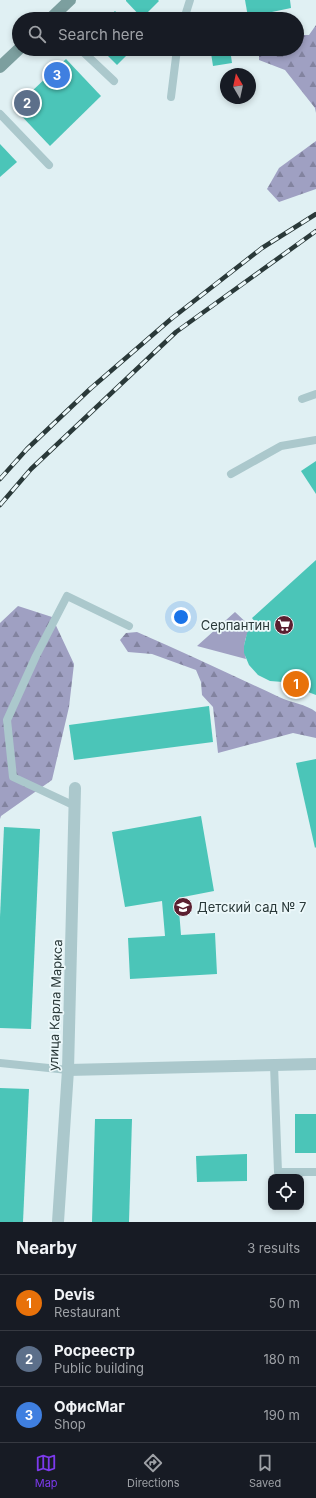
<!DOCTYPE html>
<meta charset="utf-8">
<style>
body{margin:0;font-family:Inter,sans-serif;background:#20242c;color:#f1f3f6}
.controls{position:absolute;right:12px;bottom:12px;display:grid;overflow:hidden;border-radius:8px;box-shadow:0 2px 6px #0003}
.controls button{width:36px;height:36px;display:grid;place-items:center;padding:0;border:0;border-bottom:1px solid #363941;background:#171b24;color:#f1f3f6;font:20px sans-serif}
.compass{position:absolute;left:220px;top:68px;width:36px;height:36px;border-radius:50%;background:#171b24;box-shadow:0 2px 6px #0003;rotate:351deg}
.you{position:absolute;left:181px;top:617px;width:14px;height:14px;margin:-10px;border:3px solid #fff;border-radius:50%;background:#1a73e8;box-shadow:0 0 0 6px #1a73e833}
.badge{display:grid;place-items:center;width:26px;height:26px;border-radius:50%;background:#7c3aed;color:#fff;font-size:13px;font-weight:700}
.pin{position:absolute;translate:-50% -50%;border:2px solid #fff;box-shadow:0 1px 4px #0006}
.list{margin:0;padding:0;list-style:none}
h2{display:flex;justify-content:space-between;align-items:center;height:52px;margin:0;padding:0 16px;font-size:17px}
h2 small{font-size:13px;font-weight:400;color:#9ea1a6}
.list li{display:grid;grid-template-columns:26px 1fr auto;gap:12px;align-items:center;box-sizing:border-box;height:56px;padding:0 16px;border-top:1px solid #363941}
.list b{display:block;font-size:15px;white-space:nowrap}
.list p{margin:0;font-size:13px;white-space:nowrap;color:#9ea1a6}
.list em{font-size:13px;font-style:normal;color:#9ea1a6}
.icon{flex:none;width:22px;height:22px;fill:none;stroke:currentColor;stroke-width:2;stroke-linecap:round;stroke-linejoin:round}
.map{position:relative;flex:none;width:316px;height:1222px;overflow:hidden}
.search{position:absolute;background:#171b24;box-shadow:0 2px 6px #0003;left:12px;right:12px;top:12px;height:44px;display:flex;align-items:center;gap:10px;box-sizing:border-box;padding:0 14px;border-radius:22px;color:#9ea1a6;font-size:15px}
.sheet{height:220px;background:#171b24}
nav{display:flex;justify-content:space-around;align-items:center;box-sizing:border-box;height:56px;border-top:1px solid #363941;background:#171b24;font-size:11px;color:#9ea1a6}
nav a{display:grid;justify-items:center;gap:2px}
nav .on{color:#7c3aed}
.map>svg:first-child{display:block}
</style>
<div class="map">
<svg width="316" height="1222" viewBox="0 0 316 1222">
<defs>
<pattern id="forest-firs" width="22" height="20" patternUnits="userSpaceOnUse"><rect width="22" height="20" fill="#9fa0c2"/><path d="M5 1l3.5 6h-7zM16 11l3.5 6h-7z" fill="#82839f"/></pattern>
</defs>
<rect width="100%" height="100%" fill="#e0f0f3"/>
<path fill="#9fa0c2" d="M235 612 251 627C244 638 243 647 246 659L197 646Z"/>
<g fill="url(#forest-firs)">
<polygon points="316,25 316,113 315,108 285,70 259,60 259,49 297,49 297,35 309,35"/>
<polygon points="316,141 316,189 279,202 267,189 279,168"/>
<polygon points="18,606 52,617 74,664 69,707 52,780 1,816 0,819 0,623"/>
<path d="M137 632C185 653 232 675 279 697 291 703 306 704 316 712V738L293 733 218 753 213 707 202 695 201 682 196 670 152 654 128 652 120 640 126 633Z"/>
</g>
<g fill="#4bc5b8">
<polygon points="126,0 158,0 159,1 142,18 126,1"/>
<polygon points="245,0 290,0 291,8 248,17"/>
<polygon points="115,11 123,19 106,19"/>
<polygon points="101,49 133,49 117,65"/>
<polygon points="199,49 230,49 232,63 213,66 211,53 200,55"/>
<polygon points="66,59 101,96 50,146 14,108"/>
<polygon points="0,144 17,162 0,177"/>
<polygon points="316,461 316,494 301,471"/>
<polygon points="316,560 316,695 292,686 290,680 283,682 270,681 258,675 249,665 244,653 244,646 247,633 255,622 252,618"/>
<polygon points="209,706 213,742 74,760 69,725"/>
<polygon points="316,759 316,847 315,848 296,763"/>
<polygon points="201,816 214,891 178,898 181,935 215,933 217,974 130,979 128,938 165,936 162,901 125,907 112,832"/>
<polygon points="4,827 40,829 31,1029 0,1028 0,917"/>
<polygon points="0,1088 29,1089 23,1222 0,1222"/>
<rect x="295" y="1114" width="21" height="39"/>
<polygon points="95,1119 132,1119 129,1222 92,1222"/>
<polygon points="247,1154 247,1181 197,1182 196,1156"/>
</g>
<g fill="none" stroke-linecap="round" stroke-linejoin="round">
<g stroke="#abc8cc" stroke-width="8">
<polyline points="184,19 190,0"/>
<polyline points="80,49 114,81"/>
<polyline points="171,97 177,49"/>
<polyline points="0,114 49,165"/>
<polyline points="302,399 316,394"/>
<polyline points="231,474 281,446 316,440"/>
<polyline points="75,806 13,777 7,720 36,656 67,596 129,626"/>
<polyline points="0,1063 68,1070"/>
<polyline points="274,1065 278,1172 316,1172"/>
</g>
<g stroke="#abc8cc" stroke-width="12">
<polyline points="68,1070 316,1064"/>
<polyline points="58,1222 68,1070 75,788"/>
</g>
<g stroke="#7c9f9f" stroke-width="12">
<polyline points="50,19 70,0"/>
<polyline points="0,67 19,49"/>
</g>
<defs>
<g id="rail">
<polyline points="0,479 27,449 90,389 171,319 262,248 316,214"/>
<polyline points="0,505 31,469 176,332 316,231"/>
</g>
</defs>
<use href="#rail" stroke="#2a3939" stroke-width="4.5"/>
<use href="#rail" stroke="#ecf8fa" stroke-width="3" stroke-dasharray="9" stroke-linecap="butt"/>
</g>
<defs>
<symbol id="supermarket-disc" viewBox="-11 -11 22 22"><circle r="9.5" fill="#5b1f30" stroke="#ecf8fa"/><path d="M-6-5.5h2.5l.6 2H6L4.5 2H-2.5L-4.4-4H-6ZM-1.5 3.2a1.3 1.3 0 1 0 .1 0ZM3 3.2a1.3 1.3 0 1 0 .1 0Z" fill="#fff"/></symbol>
<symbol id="school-disc" viewBox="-11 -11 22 22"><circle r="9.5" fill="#5b1f30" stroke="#ecf8fa"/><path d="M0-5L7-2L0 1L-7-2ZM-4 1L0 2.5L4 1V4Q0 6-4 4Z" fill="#fff"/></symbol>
</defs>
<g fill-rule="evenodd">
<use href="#supermarket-disc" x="273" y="614" width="22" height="22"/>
<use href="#school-disc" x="172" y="896" width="22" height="22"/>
</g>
<g text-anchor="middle" stroke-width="3.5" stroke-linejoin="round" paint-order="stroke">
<g font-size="13" fill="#2a3939" stroke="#ecf8fa" text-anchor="end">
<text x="270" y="630">Серпантин</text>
<text x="197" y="912" text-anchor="start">Детский сад № 7</text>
</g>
<g font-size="13" fill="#2a3939" stroke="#ecf8fa">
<text transform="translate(55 1005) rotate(-88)" y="5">улица Карла Маркса</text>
</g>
</g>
</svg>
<div class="controls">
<button><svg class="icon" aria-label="locate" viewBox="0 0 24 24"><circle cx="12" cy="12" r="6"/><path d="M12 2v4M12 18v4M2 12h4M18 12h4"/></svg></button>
</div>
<svg class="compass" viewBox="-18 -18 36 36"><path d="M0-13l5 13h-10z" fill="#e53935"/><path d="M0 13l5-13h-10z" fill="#9ea1a6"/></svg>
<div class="you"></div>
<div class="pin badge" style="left:296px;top:684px;background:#e8710a">1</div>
<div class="pin badge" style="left:27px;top:103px;background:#5c6f8a">2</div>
<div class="pin badge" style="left:57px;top:75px;background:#3f7fe0">3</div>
<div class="search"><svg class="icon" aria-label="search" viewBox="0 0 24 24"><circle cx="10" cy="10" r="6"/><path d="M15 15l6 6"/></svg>Search here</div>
</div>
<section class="sheet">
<h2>Nearby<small>3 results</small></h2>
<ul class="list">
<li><span class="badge" style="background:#e8710a">1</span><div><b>Devis</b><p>Restaurant</p></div><em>50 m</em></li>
<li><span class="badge" style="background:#5c6f8a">2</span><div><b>Росреестр</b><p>Public building</p></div><em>180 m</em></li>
<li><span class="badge" style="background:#3f7fe0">3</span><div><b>ОфисМаг</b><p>Shop</p></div><em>190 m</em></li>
</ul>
</section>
<nav>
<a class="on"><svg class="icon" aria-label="map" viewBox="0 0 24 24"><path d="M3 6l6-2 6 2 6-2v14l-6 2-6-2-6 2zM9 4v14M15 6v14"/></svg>Map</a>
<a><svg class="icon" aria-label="directions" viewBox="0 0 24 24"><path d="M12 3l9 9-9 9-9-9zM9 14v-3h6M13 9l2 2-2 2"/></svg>Directions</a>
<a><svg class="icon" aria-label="saved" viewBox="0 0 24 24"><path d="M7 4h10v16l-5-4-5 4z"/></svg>Saved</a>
</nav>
